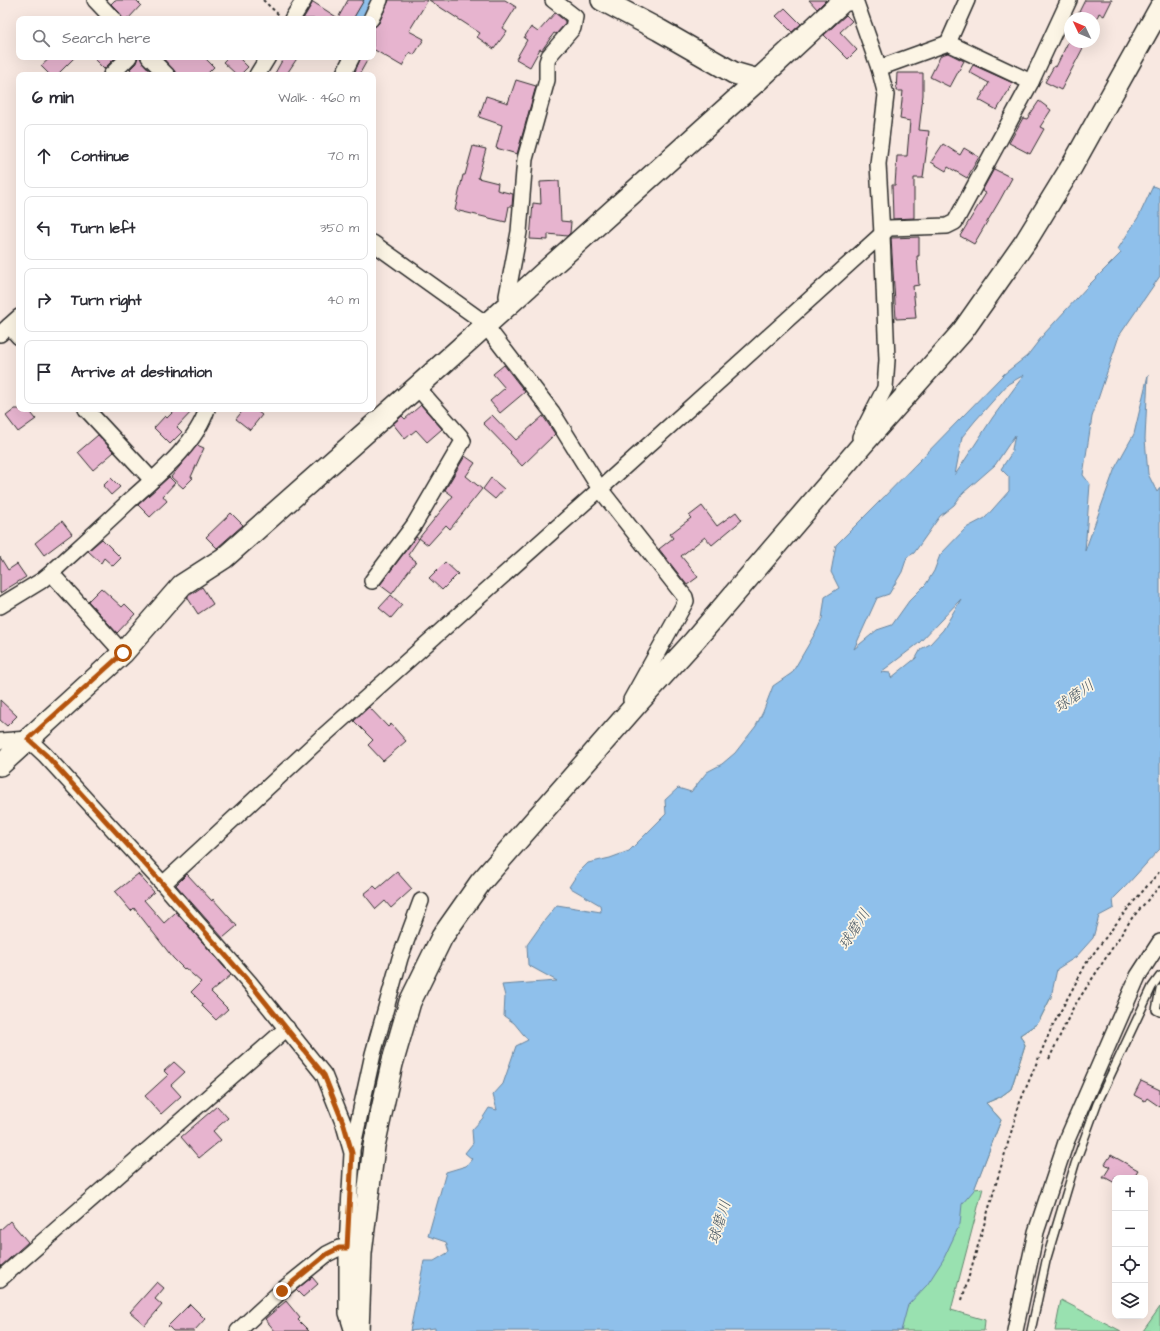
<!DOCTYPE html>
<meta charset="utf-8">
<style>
body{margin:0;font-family:"Architects Daughter","Klee One",sans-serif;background:#f2f2f3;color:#2b2b33}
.controls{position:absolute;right:12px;bottom:12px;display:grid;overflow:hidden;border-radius:8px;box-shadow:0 4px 16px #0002}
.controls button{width:36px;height:36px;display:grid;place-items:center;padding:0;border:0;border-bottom:1px solid #e1e1e2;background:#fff;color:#2b2b33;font:20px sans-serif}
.compass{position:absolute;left:1064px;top:12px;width:36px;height:36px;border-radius:50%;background:#fff;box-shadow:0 4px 16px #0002;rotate:314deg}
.stop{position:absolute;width:12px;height:12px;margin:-9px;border:3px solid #b45309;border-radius:50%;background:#fff}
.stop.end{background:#b45309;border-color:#fff;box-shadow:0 1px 4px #0008}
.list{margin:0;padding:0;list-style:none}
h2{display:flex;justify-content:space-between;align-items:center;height:52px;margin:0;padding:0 16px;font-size:17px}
h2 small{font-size:13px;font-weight:400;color:#7c7c81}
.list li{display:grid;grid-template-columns:26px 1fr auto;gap:12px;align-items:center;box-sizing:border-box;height:64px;margin:0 8px 8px;padding:0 8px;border:1px solid #e1e1e2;border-radius:8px}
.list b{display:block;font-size:15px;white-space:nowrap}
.list em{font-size:13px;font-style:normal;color:#7c7c81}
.icon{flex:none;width:22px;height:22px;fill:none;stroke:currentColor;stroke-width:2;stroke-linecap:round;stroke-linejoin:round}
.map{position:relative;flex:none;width:1160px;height:1331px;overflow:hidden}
.search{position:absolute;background:#fff;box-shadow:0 4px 16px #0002;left:16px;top:16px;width:360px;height:44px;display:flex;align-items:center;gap:10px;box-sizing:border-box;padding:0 14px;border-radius:8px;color:#7c7c81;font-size:15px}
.panel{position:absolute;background:#fff;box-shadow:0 4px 16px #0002;left:16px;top:72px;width:360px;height:340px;border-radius:8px}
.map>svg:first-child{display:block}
</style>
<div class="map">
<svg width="1160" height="1331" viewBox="0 0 1160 1331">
<rect width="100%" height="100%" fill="#f8e8e1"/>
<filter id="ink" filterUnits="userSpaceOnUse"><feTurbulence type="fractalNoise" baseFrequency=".025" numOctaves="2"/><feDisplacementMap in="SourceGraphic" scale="8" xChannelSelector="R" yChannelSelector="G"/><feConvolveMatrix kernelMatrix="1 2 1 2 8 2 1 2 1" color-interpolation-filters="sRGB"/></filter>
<g filter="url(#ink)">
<g fill="#99e1b0" stroke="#62866e">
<polygon points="1051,997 1038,1023 1020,1035 1025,1045 1011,1089 1000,1097 986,1103 1001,1120 974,1189 983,1188 951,1310 985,1320 984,1331 845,1331 961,1105"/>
<polygon points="1061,1300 1121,1331 1055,1331"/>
<polygon points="1160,1307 1160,1331 1143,1331"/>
</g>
<path fill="#8fc0eb" stroke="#67849e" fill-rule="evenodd" d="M1153 186 1160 189V276L1119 336 1092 417 1083 475 1090 484 1085 551 1115 468 1134 434 1148 375 1145 439 1148 474 1157 492 1160 488V849C1144 865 1130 883 1113 899L1114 908 1099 916 1093 938 1076 957 1057 969 1051 997 1038 1023 1020 1035 1025 1045 1011 1089 1000 1097 986 1103 1001 1120 974 1190 962 1204 960 1224 943 1260 927 1285 908 1305 901 1331H435V1328L410 1331 424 1261H434L449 1252 446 1242 428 1236 446 1172 466 1166 472 1159 465 1153 473 1143 472 1130 482 1119 489 1108 497 1110 493 1095 503 1084 516 1046 528 1040 514 1023 504 1016 505 996 502 985 557 981 528 965 527 945 544 921 557 905 601 912 600 905 569 887 578 873 588 863 610 858 629 851 666 814 665 800 678 788 691 792 707 772 722 764 735 753 756 726 763 712 773 686 792 673 817 630 822 619 825 597 839 588 831 572 836 545 877 504 1004 374 1027 356 1044 334 1087 287 1121 253 1118 249 1139 216ZM1024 375 993 417 955 475 962 437 975 421 1008 384ZM1015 435 1011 454 1001 469 1009 477V491L985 518 966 528 940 555 934 571 926 584 909 601 892 625 877 630 854 649 877 598 889 594 902 572 907 557 914 553 940 516 954 505 963 493 995 465ZM961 599 943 630 930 644 921 649 916 658 891 678 890 673 881 672 919 643Z"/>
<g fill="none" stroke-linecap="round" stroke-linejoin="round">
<polyline stroke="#8fc0eb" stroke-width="22" points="362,19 371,0"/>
</g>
<g fill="#e7b4cf" stroke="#2b2b2b">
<polygon points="115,0 136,0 141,5 128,19 122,19 120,13 111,4"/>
<polygon points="348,0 364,0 353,19 303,19 313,2 338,18"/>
<polygon points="389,0 428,0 409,31 424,39 414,55 410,52 402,66 373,49 373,28 379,23"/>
<polygon points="429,0 505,0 516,7 503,28 507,31 494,49 477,37 480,33"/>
<polygon points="809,0 826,0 817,9"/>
<polygon points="1085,0 1112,0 1104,16 1099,13 1097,18 1076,18"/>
<polygon points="785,8 801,24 792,32 776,16"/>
<polygon points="555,13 565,21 565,24 556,34 554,33 542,50 540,49 530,67 516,59 527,40 524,38 531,27 538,32"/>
<polygon points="846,15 852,21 840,32 857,50 848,59 824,35"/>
<polygon points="1069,40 1070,42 1074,42 1084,46 1061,90 1045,82 1054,66 1056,67"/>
<polygon points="948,53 964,61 950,87 930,77 941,55"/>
<polygon points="51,57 75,57 57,75 50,75 41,66"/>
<polygon points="92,57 116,57 104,69"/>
<polygon points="138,57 140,57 143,63 154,75 136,75 130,69 136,63"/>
<polygon points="162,57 204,57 214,67 206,75 178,75"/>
<polygon points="228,57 238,57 248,67 240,75 237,75 223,62"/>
<polygon points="284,57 298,57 286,75 274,75"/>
<polygon points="361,57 369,57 359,75 355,75 354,74"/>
<polygon points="973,65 1013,83 997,110 979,100 989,83 969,72"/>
<polygon points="897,73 923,73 923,95 919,130 929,131 923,178 914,178 914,218 893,219 892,185 895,185 897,156 907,156 910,121 900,119 903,91 896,91"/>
<polygon points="516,80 536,86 517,154 496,148 502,125 479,117 486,96 508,103"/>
<polygon points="1039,101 1051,110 1040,127 1044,129 1030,154 1009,143 1023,118 1027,119"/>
<polygon points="943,144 960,155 964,148 979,157 967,178 948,167 946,171 931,162"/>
<polygon points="473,146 486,149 478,178 498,183 497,190 513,194 512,206 509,206 506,222 455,210 463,175 465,175"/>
<polygon points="994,169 1012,178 1000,200 974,244 960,236 986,193 982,191"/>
<polygon points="559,181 561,221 571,222 570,233 567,236 548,234 548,240 530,239 533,203 541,204 540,182"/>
<polygon points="919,237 919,256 917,256 919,285 913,286 916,318 896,319 891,238"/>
<polygon points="504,365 525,392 500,413 490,401 505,388 493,374"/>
<polygon points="421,405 442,429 427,442 416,430 405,439 393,424 402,416 405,419"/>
<polygon points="15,409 28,409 36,419 18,432 6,416"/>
<polygon points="176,409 194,409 177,427 182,432 170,444 154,428 165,416 167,418"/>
<polygon points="244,409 254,409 262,415 250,430 236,419"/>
<polygon points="492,415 516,440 543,416 555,434 522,466 510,453 511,452 483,423"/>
<polygon points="98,435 114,452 93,470 78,452"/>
<polygon points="197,445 204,448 191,477 193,478 183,488 171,477"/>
<polygon points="465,456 475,463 466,476 482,489 450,529 446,525 428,545 419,538 453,496 445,490"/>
<polygon points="169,477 175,483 163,496 167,501 150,517 138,505"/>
<polygon points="111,478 120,487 111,495 103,486"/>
<polygon points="491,478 504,489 495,499 483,489"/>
<polygon points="702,506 717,526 736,512 742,520 712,545 705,537 681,556 698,577 687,585 659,549 673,538 670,534 691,518 689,516"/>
<polygon points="231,513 243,525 217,548 206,537"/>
<polygon points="62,521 72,534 44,555 35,543"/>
<polygon points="416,537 419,539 408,555 416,561 392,594 380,585"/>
<polygon points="102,539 121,558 113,566 104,558 101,563 88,551"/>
<polygon points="0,557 8,570 17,564 26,577 0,593"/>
<polygon points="445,562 458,574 442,590 429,578"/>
<polygon points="202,587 213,604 198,614 187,597"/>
<polygon points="101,588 122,607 125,604 135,614 117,633 88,601"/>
<polygon points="391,595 402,605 391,618 379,608"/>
<polygon points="0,700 17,716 7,726 0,720"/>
<polygon points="369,707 388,727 391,724 406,741 383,761 368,745 373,740 354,721"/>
<polygon points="397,872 412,889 391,908 385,901 376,909 364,894 374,886 377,889"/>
<polygon points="138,874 154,892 144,900 164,923 176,912 231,975 211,992 228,1009 216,1020 202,1006 203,1004 191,992 201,982 185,968 184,969 173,958 134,908 131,911 115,892"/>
<polygon points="187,874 212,901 213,899 237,926 223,938 176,885"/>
<polygon points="174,1062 185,1072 171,1085 181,1096 161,1114 145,1096 168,1075 164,1071"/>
<polygon points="1141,1081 1160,1090 1160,1107 1147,1098 1145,1101 1134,1095"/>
<polygon points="217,1106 228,1118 213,1131 221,1140 199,1158 181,1137"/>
<polygon points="1111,1155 1138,1170 1133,1178 1115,1178 1115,1183 1106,1178 1103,1178 1110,1167 1105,1164"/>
<polygon points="10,1221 28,1242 0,1267 0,1230"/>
<polygon points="312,1277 318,1284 303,1297 296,1290"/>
<polygon points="157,1282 164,1288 155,1299 162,1305 145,1325 130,1312"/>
<polygon points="286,1301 300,1318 298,1320 309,1331 275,1331 265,1319"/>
<polygon points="190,1304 205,1319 194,1331 173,1331 168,1326"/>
</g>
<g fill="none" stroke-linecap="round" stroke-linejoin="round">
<defs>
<g id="lane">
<polyline points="1160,989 1156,1010 1160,1012"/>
<polyline points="1031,1331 1046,1261 1075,1164 1097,1104 1152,987 1160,976"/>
</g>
<g id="street">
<polyline points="95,0 113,19"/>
<polyline points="855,0 879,68 886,95 878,164 882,234 887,360 885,388 860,437 861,442"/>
<polyline points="292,19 304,0"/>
<polyline points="371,19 380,0"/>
<polyline points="948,43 967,0"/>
<polyline points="149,57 167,75"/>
<polyline points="879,68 948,43 1031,82"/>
<polyline points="111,75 129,57"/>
<polyline points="257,75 268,57"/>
<polyline points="343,75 352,57"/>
<polyline points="373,243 482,321 552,412 600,489 685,597 686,601 631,700 633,705"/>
<polyline points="511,302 507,296 519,232 525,159 547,80 547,62 549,56 573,28 575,17 553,0"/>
<polyline points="9,326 19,337"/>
<polyline points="0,334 19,317"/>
<polyline points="86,409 152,480"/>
<polyline points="51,573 123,653"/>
<polyline points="372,581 414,525 463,441 460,436 417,387"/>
<path d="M0 606 41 581 51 573C76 550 102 527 127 503 154 478 196 445 207 409"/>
<polyline points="0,741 28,739 45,755 163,884 249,982 324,1075 344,1125 352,1153 347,1248 347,1313 352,1329 356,1331"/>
<polyline points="163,884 321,738 600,489 882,234 889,228 947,226 955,222 1031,82 1069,0"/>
<polyline points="352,1150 373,1054 400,958 421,901"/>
<polyline points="0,1279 287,1028"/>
<polyline points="238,1331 281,1291 327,1254 339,1248 347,1248"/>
<polyline points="1015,1331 1036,1232 1066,1142 1138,976 1160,942"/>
</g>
<g id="secondary">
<polyline points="602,0 659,30 734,73 758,80"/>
<polyline points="0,765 123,653 182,585 224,558 417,387 758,80 843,1 849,0"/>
<polyline points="358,1331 361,1253 374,1146 392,1064 410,1002 442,937 480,883 634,707 694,641 862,445 962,332 1026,241 1072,166 1160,8"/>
</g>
</defs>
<use href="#lane" stroke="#2b2b2b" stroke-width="10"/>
<use href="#street" stroke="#2b2b2b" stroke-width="18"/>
<use href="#secondary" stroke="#2b2b2b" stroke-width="24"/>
<g stroke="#2b2b2b" stroke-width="2" stroke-dasharray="3 3" stroke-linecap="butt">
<polyline points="263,0 280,16"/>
<polyline points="1049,1059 1073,1008 1132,918 1160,886"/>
<polyline points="962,1300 1020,1102 1051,1029 1087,962 1125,912 1160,871"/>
</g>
<use href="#lane" stroke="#fcf5e5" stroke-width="7"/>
<use href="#street" stroke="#fcf5e5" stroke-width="15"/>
<use href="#secondary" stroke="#fcf5e5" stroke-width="21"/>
</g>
</g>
<g fill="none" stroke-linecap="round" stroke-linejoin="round" filter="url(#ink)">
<polyline stroke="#b45309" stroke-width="5" points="123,653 28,739 46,755 163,884 249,982 324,1075 344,1125 352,1153 347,1248 339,1248 327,1254 282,1291"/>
</g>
<g text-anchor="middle" stroke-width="3.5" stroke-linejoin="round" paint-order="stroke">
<g font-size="15" font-style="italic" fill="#495865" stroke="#fcf5e5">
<text transform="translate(1074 696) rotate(-35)" y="5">球磨川</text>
<text transform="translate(854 929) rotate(-57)" y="5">球磨川</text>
<text transform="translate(719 1222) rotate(-73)" y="5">球磨川</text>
</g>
</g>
</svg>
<div class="controls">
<button>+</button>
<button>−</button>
<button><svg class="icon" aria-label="locate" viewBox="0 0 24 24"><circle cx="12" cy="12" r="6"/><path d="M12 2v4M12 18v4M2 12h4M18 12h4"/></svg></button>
<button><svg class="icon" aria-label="layers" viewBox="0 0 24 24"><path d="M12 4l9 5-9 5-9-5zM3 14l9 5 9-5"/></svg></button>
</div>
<svg class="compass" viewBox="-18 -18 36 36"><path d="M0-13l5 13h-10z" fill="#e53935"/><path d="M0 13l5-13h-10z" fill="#7c7c81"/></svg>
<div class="stop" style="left:123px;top:653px"></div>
<div class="stop end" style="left:282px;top:1291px"></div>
<div class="search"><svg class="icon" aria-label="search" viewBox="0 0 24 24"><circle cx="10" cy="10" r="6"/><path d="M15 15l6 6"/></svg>Search here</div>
<section class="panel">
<h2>6 min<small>Walk · 460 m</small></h2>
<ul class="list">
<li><svg class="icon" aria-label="ahead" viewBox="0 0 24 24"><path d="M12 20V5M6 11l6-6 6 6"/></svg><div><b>Continue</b></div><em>70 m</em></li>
<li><svg class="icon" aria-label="left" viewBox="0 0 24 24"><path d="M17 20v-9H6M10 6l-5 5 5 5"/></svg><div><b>Turn left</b></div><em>350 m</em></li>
<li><svg class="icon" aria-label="right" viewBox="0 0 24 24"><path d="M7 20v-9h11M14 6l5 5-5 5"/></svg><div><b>Turn right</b></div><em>40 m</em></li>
<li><svg class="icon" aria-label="arrive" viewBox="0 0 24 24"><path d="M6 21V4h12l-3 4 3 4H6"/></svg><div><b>Arrive at destination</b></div></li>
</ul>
</section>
</div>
